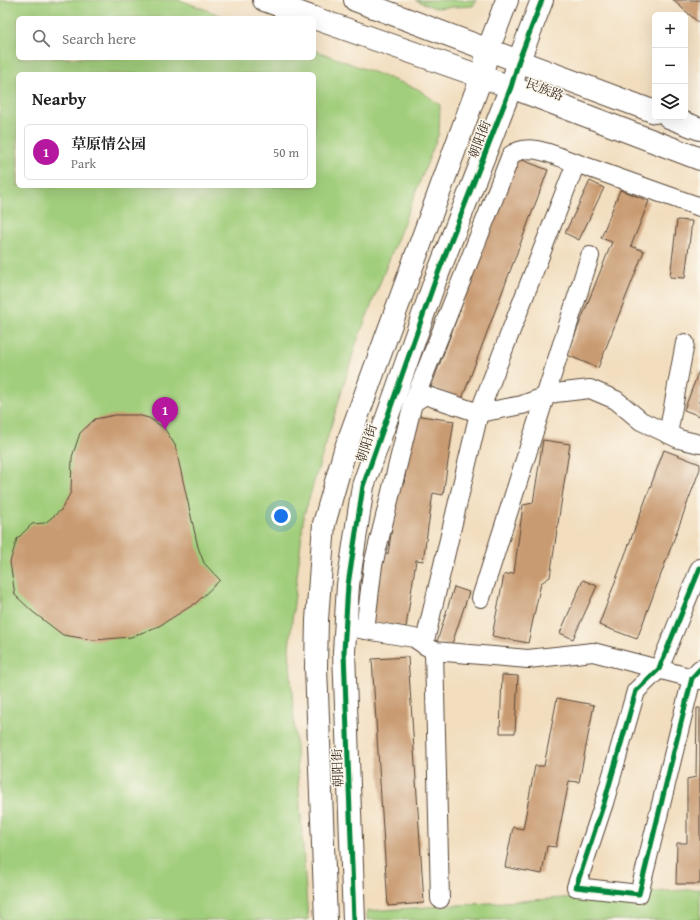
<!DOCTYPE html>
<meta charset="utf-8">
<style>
body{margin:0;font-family:"Gentium Book Plus","Noto Serif SC",serif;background:#f2f2f2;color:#222}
.controls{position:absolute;right:12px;top:12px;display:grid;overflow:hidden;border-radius:6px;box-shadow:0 4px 16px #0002}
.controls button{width:36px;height:36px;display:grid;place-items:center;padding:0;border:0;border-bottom:1px solid #e0e0e0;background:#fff;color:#222;font:20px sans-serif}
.you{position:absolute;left:281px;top:516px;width:14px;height:14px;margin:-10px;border:3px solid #fff;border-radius:50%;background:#1a73e8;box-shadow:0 0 0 6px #1a73e833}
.badge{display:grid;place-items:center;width:26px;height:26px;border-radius:50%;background:#b5179e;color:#fff;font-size:13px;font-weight:700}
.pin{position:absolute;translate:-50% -33px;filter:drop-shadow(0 1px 2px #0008)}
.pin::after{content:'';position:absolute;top:21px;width:14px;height:12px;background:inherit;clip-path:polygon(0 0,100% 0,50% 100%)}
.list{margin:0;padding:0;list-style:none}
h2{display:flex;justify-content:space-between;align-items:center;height:52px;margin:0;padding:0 16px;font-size:17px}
h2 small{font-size:13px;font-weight:400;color:#767676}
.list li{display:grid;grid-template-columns:26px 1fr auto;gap:12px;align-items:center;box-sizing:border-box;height:56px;margin:0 8px 8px;padding:0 8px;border:1px solid #e0e0e0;border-radius:6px}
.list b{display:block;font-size:15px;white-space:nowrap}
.list p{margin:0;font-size:13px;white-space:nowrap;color:#767676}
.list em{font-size:13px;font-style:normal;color:#767676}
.icon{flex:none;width:22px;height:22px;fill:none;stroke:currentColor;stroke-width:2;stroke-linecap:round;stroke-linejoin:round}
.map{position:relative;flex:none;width:700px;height:920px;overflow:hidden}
.search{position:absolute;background:#fff;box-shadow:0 4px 16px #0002;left:16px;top:16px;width:300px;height:44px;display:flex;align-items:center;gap:10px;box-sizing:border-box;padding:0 14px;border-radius:6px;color:#767676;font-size:15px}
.panel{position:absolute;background:#fff;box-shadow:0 4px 16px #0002;left:16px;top:72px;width:300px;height:116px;border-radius:6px}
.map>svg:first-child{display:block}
</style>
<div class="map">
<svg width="700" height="920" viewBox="0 0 700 920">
<rect width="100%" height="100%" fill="#fbf7ec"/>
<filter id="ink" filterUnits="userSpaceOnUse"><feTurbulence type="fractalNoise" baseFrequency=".025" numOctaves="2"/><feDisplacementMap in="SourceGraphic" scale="8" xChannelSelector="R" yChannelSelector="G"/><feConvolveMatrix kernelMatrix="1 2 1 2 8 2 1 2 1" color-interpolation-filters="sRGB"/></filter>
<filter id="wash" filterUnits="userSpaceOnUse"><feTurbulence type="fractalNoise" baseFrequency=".012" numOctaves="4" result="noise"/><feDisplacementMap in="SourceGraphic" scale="16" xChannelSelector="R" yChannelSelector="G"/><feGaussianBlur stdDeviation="0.9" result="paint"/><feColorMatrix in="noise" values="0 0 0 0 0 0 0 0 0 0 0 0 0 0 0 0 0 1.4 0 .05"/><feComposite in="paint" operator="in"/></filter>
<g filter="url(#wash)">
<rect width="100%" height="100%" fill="#f2debf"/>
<g fill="#a1ce7b" stroke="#6e7c4c" fill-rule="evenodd">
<path d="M0 0H180L228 18H18V58H314V50L418 89 440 105 439 133 356 344 304 515 289 648 308 920H0ZM18 74H314V186H18Z"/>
<polygon points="415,0 476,0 473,6 435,8"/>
<polygon points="700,889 700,920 367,920 367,911"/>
</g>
<g id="blocks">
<g fill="#c99b72">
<polygon points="673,0 700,0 700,24"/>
<polygon points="517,158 548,170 462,399 431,387"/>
<polygon points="590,181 604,188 579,240 565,233"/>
<polygon points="620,190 649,201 631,246 644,251 598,368 567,355 612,242 601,238"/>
<polygon points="677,220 692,221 685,278 670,277"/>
<polygon points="700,368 700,416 684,410"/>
<polygon points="115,415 137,415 149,418 164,428 175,445 198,547 204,563 220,580 196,603 159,626 131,637 94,640 63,635 33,612 15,595 10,562 17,539 32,524 45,523 61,510 71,492 72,457 80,433 95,419"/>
<polygon points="414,415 454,421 443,495 433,493 423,561 416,560 406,627 370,622 381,550 388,554 399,483 404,484"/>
<polygon points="543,440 570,444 550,577 541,583 528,643 492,636 504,575 514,573 523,505 533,503"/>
<polygon points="664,450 700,464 700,469 637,639 599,625"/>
<polygon points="583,580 597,586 573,639 560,633"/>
<polygon points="454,587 469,592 451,647 437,642"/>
<polygon points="408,657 424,903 388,906 372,659"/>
<polygon points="502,675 518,676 515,733 500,733"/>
<polygon points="557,698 594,705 579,782 569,781 556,847 547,846 542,874 505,867 513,827 523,829 535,766 544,766"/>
<polygon points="697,708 700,708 700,884 676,884 677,843 687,843 687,779 696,777"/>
</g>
</g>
</g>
<g filter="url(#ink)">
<use href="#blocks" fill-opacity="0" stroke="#564536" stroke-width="1"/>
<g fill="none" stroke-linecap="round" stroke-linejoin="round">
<defs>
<g id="minor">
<polyline points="576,163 700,207"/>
<path d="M413 403 511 155C530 141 555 156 576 163L479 413"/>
<polyline points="479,413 522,405 555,393 590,389 616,400 641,421 679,439 700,444"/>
<polyline points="668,434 685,343"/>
<polyline points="700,568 659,669 636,691 604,803 576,887 639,894 692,678 700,669"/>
<polyline points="481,598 590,256"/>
<polyline points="354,628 414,638 434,651 528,659 593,652 700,680"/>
<polyline points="365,630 373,565 413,403 425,395 479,413 424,645"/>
<polyline points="434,651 440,899"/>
</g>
<g id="tertiary">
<polyline points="264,0 314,18"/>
<polyline points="355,0 655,112"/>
<polyline points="314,18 511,87 700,159"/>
<polyline points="669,117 700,129"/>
<polyline points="326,920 316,667 317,620 324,524 345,450 481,78 488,50 507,0"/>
<polyline points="354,920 344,652 348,585 363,486 435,281 511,87 519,60 542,0"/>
</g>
</defs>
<use href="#minor" stroke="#564536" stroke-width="20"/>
<use href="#tertiary" stroke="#564536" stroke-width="24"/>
<use href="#minor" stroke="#fff" stroke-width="18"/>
<use href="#tertiary" stroke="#fff" stroke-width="22"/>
<defs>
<g id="cycleway">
<polyline points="700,568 659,669 636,691 604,803 576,887 639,894 692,678 700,669"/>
<polyline points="354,920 344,652 348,585 363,486 435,281 511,87 519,60 542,0"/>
</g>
</defs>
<use href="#cycleway" stroke="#fbf7ec" stroke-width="8"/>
<use href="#cycleway" stroke="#00873e" stroke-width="5"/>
</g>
</g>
<g text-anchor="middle" stroke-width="3" stroke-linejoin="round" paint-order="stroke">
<g font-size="13" fill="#3b2a1e" stroke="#fbf7ec">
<text transform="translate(545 89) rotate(21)" y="5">民族路</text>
<text transform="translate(479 139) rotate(-69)" y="5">朝阳街</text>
<text transform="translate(366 443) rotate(-72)" y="5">朝阳街</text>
<text transform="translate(337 768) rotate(-92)" y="5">朝阳街</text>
</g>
</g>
</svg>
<div class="controls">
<button>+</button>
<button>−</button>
<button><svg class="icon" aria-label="layers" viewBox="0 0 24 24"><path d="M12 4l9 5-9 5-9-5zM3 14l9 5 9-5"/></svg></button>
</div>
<div class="you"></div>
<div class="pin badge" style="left:165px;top:430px">1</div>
<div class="search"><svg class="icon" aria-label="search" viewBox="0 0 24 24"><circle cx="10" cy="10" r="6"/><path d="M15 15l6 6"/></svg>Search here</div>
<section class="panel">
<h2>Nearby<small></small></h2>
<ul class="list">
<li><span class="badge">1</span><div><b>草原情公园</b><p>Park</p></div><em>50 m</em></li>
</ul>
</section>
</div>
